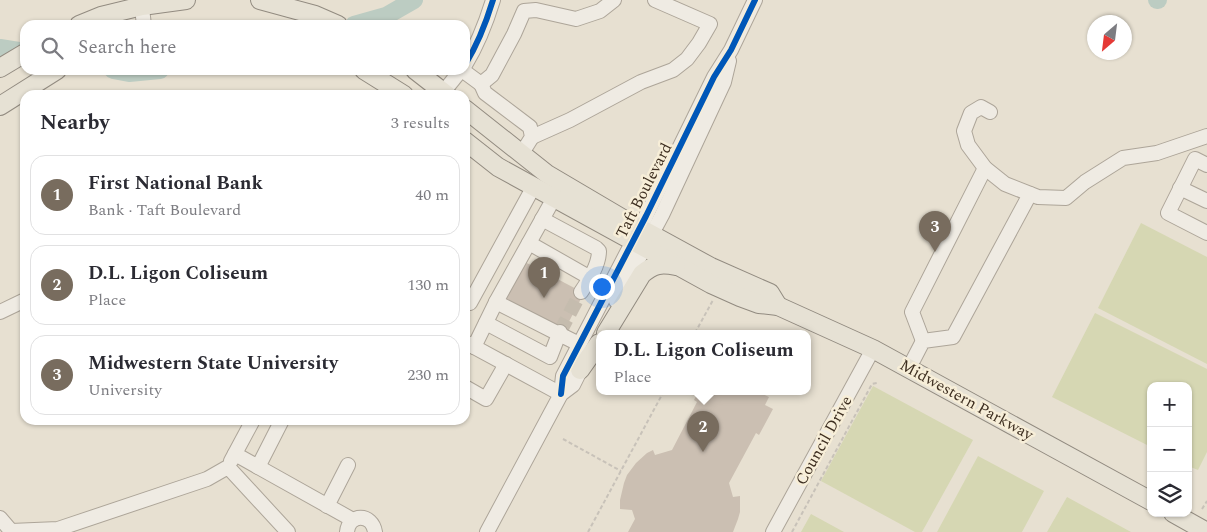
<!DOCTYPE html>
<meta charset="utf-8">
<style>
body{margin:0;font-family:Spectral,serif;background:#f2f2f3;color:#2b2b33}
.controls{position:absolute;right:15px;bottom:15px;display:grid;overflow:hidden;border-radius:10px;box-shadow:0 1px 4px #0004}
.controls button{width:45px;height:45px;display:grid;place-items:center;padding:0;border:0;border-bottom:1px solid #e1e1e2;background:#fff;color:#2b2b33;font:25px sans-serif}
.compass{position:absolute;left:1087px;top:15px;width:45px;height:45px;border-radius:50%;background:#fff;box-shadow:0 1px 4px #0004;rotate:208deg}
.you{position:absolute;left:601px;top:286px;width:18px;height:18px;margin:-12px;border:4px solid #fff;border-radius:50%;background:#1a73e8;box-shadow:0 0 0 8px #1a73e833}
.badge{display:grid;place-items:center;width:32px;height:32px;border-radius:50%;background:#786c5e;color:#fff;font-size:16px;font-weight:700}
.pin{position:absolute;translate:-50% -41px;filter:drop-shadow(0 1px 2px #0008)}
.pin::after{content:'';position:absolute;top:26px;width:18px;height:15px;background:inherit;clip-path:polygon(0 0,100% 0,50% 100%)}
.popup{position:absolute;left:596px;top:330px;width:215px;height:65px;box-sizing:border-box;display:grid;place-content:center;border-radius:10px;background:#fff;filter:drop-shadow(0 1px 4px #0005);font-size:16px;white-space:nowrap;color:#7c7c81}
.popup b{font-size:19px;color:#2b2b33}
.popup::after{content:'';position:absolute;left:50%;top:100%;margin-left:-10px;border:10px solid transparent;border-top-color:#fff}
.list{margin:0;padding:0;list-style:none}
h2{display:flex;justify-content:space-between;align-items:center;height:65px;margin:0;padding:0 20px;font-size:21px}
h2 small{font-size:16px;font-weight:400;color:#7c7c81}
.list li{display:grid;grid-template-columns:32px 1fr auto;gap:15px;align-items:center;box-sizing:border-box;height:80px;margin:0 10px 10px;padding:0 10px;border:1px solid #e1e1e2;border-radius:15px}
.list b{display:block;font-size:19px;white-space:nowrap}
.list p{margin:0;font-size:16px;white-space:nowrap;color:#7c7c81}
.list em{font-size:16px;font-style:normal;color:#7c7c81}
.icon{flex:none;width:28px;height:28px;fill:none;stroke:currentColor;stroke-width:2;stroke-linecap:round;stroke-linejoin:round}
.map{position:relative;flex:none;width:1207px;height:532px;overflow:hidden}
.search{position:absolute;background:#fff;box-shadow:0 1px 4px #0004;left:20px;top:20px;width:450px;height:55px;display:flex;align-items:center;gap:12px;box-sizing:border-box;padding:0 18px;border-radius:15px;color:#7c7c81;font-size:19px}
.panel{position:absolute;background:#fff;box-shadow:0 1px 4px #0004;left:20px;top:90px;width:450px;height:335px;border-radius:15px}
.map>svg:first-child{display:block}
</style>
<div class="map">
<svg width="1207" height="532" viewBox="0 0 1207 532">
<rect width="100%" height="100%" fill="#e7e0d1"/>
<g fill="#d6d7b3">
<polygon points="1141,223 1207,257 1207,364 1098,308"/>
<polygon points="1095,313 1207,369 1207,452 1198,470 1188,466 1188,386 1151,386 1151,447 1052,397"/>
<polygon points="873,386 973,440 922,532 915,532 821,481"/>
<polygon points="978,456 1044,491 1022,532 937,532"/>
<polygon points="1067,497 1131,532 1047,532"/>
<polygon points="811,514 844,532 801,532"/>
</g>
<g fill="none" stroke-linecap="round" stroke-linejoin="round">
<g stroke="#bcccc2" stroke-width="18">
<polyline points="1157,0 1158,0"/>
<polyline points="354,25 386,16 414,0"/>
<polyline points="0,48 25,52"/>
<polyline points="113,70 129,73 160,70"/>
</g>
</g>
<g fill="#cbbfb2">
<polygon points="525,262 584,293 563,333 504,302"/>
<polygon points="699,391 756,391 769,397 765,405 773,409 759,435 756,433 729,483 733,497 740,496 740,512 738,519 733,532 628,532 635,519 632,510 620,509 620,500 624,483 627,475 636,463 647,453 653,450 655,455 672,450 697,402 694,400"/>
</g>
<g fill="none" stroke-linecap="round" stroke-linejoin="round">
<polyline stroke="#c5bcae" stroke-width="14" stroke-dasharray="14 7" stroke-linecap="butt" points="560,332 581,292"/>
<defs>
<g id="minor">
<polyline points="141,0 144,25"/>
<path d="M465 65C478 44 486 23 493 0"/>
<polyline points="462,70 481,84 492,75 514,34 524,11 536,10 576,19 600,11 614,0"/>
<polyline points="481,84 485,93 530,127 532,137 522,153"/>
<polyline points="441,95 461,70"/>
<polyline points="990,112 981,107 971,113 964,131 968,145 985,168 1005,184 1038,197 1066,198 1085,182 1123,158 1157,153 1207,136"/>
<polyline points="532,137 570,120 641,82 673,70 687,59 699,43 710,24 655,0"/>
<polyline points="1207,165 1195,159 1168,213 1207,233"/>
<polyline points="1180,188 1207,201"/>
<path d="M542 219 596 248 599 251C599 265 589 280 581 292"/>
<polyline points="529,243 608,288"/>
<polyline points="465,300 470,303 534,186"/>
<polyline points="616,301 662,215 724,82 729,61"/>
<polyline points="496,302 559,334 560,332"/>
<polyline points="0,312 25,300"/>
<polyline points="486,323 550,357 559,334 579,344"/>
<polyline points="923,341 912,312 985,168"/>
<polyline points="465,342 561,394"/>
<polyline points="474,347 496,302 554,198"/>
<polyline points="909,368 923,341 953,337 1030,194"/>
<polyline points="465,387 486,399 506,364"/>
<polyline points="561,394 563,376 646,216 714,77 731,50 755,0"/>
<polyline points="235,454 353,520"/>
<polyline points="231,461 253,420"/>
<polyline points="258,467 282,420"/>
<polyline points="327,506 348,465"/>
<polyline points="0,518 12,532"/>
<polyline points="11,531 58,529 207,479 228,467 288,532"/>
<path d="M347 532C349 513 372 513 375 532"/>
<polyline points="487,532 561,394 573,385 585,361"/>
<polyline points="773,532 873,349"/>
</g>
<g id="major">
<polyline points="260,0 315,15 338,25"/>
<polyline points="79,25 101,16 142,6 186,0"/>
<polyline points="0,68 25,53"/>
<polyline points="364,70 404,95"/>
<polyline points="415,70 447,95"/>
<polyline points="0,106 57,70"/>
<polyline points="465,109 547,174 625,220 711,267 770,293 778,306"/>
<polyline points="465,141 498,167 711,284 740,297 759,304 778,306 873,349 1151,501"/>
<path d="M606 333 642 274C654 264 661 263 676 266"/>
<polyline points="580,370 599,343"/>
<polyline points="1173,513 1207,532"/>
</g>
</defs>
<use href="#minor" stroke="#ada599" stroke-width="16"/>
<use href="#major" stroke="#928b80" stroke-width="20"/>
<g stroke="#c8c2b9" stroke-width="2" stroke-dasharray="4 2.5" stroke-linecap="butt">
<polyline points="695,333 713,300"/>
<polyline points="563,439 621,471"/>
<polyline points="1202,509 1207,501"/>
<polyline points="588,532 664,391"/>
<polyline points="792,532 872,384 877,383"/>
</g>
<use href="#minor" stroke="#efebe3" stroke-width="14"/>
<use href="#major" stroke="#e6e1d4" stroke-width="18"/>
<defs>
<g id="cycleway">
<path d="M465 65C478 44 486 23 493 0"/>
<polyline points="561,394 563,376 646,216 714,77 731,50 755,0"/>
</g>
</defs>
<use href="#cycleway" stroke="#f7eed8" stroke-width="9"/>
<use href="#cycleway" stroke="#0057b8" stroke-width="6"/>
</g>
<g text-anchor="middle" stroke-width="5" stroke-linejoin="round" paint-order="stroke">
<g font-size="16" fill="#3d2e20" stroke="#f7eed8">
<text transform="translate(643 190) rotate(-63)" y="6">Taft Boulevard</text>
<text transform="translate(967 399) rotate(29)" y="6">Midwestern Parkway</text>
<text transform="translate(823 440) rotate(-61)" y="6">Council Drive</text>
</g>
</g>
</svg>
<div class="controls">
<button>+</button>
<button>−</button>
<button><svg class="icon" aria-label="layers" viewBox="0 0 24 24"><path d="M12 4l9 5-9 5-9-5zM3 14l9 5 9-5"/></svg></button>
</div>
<svg class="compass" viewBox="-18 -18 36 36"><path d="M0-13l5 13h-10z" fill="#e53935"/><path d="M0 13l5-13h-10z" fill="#7c7c81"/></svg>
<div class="you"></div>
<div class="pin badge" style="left:544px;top:298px">1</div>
<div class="pin badge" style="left:703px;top:452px">2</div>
<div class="popup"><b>D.L. Ligon Coliseum</b>Place</div>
<div class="pin badge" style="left:935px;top:252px">3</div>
<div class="search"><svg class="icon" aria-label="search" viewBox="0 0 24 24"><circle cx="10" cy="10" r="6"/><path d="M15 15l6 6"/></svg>Search here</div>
<section class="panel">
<h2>Nearby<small>3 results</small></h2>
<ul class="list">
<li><span class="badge">1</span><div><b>First National Bank</b><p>Bank · Taft Boulevard</p></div><em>40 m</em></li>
<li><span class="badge">2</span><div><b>D.L. Ligon Coliseum</b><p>Place</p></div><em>130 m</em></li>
<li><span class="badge">3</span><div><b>Midwestern State University</b><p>University</p></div><em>230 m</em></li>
</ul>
</section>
</div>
